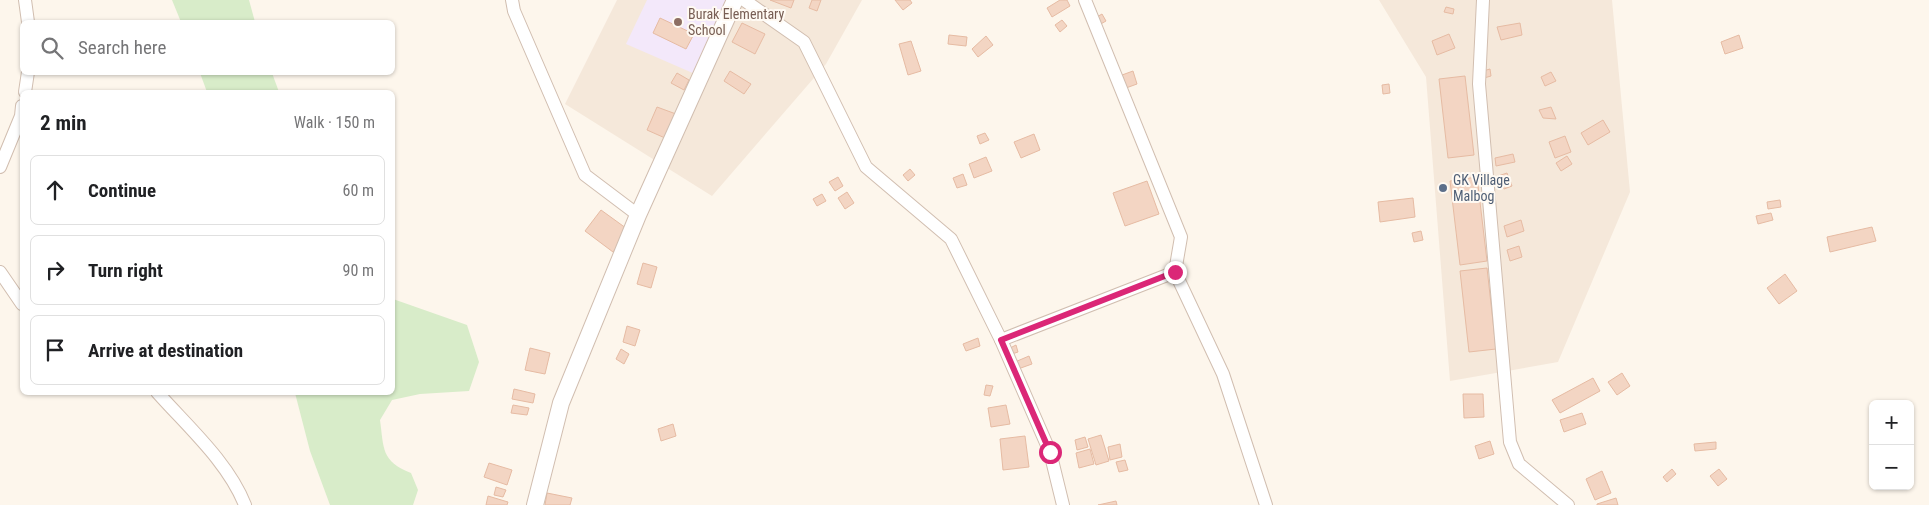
<!DOCTYPE html>
<meta charset="utf-8">
<style>
body{margin:0;font-family:"Roboto Condensed",sans-serif;background:#f2f2f2;color:#202124}
.controls{position:absolute;right:15px;bottom:15px;display:grid;overflow:hidden;border-radius:8px;box-shadow:0 1px 4px #0004}
.controls button{width:45px;height:45px;display:grid;place-items:center;padding:0;border:0;border-bottom:1px solid #e0e0e0;background:#fff;color:#202124;font:25px sans-serif}
.stop{position:absolute;width:15px;height:15px;margin:-11px;border:4px solid #db2777;border-radius:50%;background:#fff}
.stop.end{background:#db2777;border-color:#fff;box-shadow:0 1px 5px #0008}
.list{margin:0;padding:0;list-style:none}
h2{display:flex;justify-content:space-between;align-items:center;height:65px;margin:0;padding:0 20px;font-size:21px}
h2 small{font-size:16px;font-weight:400;color:#757577}
.list li{display:grid;grid-template-columns:32px 1fr auto;gap:15px;align-items:center;box-sizing:border-box;height:70px;margin:0 10px 10px;padding:0 10px;border:1px solid #e0e0e0;border-radius:8px}
.list b{display:block;font-size:19px;white-space:nowrap}
.list em{font-size:16px;font-style:normal;color:#757577}
.icon{flex:none;width:28px;height:28px;fill:none;stroke:currentColor;stroke-width:2;stroke-linecap:round;stroke-linejoin:round}
.map{position:relative;flex:none;width:1929px;height:505px;overflow:hidden}
.search{position:absolute;background:#fff;box-shadow:0 1px 4px #0004;left:20px;top:20px;width:375px;height:55px;display:flex;align-items:center;gap:12px;box-sizing:border-box;padding:0 18px;border-radius:8px;color:#757577;font-size:19px}
.panel{position:absolute;background:#fff;box-shadow:0 1px 4px #0004;left:20px;top:90px;width:375px;height:305px;border-radius:8px}
.map>svg:first-child{display:block}
</style>
<div class="map">
<svg width="1929" height="505" viewBox="0 0 1929 505">
<rect width="100%" height="100%" fill="#fdf6ec"/>
<g fill="#f5e8da">
<polygon points="617,0 862,0 826,64 712,196 565,104"/>
<polygon points="1379,0 1612,0 1630,192 1558,362 1450,381 1426,77"/>
</g>
<polygon fill="#f3e8fa" points="647,0 729,0 695,74 626,44"/>
<g fill="#d8ecc9">
<polygon points="172,0 249,0 255,22 181,22"/>
<polygon points="200,73 272,73 279,92 207,92"/>
<path d="M393 299 467 325 479 362 469 391 420 394 392 400 380 420C384 449 381 461 411 473L418 490 413 505H330L310 451 295 393 392 392Z"/>
</g>
<g fill="#f3d5c3" stroke="#e6bba3">
<polygon points="770,0 794,0 791,8"/>
<polygon points="812,0 821,0 817,11 809,8"/>
<polygon points="895,0 910,0 912,3 903,10"/>
<polygon points="1060,0 1067,0 1070,6 1052,17 1047,8"/>
<polygon points="1446,7 1454,9 1453,14 1444,12"/>
<polygon points="1102,14 1106,21 1099,25 1095,18"/>
<polygon points="660,18 694,34 686,49 653,33"/>
<polygon points="1062,20 1067,26 1060,32 1055,25"/>
<polygon points="742,23 765,34 755,54 732,42"/>
<polygon points="1520,23 1522,35 1501,40 1497,27"/>
<polygon points="1449,34 1455,48 1437,55 1432,41"/>
<polygon points="949,35 967,37 966,46 948,44"/>
<polygon points="1739,35 1743,48 1725,54 1721,42"/>
<polygon points="986,36 993,45 978,57 972,49"/>
<polygon points="911,41 921,71 908,75 899,44"/>
<polygon points="1490,69 1491,76 1484,78 1483,71"/>
<polygon points="730,71 751,84 744,94 724,81"/>
<polygon points="1133,71 1137,84 1126,88 1122,75"/>
<polygon points="1551,72 1556,81 1545,86 1541,77"/>
<polygon points="677,73 689,80 684,90 671,83"/>
<polygon points="1465,76 1474,155 1448,158 1439,79"/>
<polygon points="1389,84 1390,93 1383,94 1382,85"/>
<polygon points="657,107 676,114 665,138 647,130"/>
<polygon points="1551,107 1556,119 1543,118 1539,110"/>
<polygon points="1603,120 1610,132 1588,145 1581,133"/>
<polygon points="985,133 989,140 980,144 977,136"/>
<polygon points="1034,134 1040,150 1021,158 1014,142"/>
<polygon points="1565,136 1571,152 1555,158 1549,142"/>
<polygon points="1513,154 1515,162 1496,166 1495,158"/>
<polygon points="1567,156 1572,164 1561,171 1556,163"/>
<polygon points="986,157 992,171 974,178 969,164"/>
<polygon points="910,169 915,175 908,181 903,175"/>
<polygon points="1507,173 1512,186 1504,189 1498,176"/>
<polygon points="963,174 967,185 957,188 953,178"/>
<polygon points="838,177 843,186 835,191 829,182"/>
<polygon points="1477,177 1487,261 1460,265 1450,181"/>
<polygon points="1147,181 1159,214 1125,226 1113,193"/>
<polygon points="847,192 854,203 845,209 838,198"/>
<polygon points="822,194 826,201 817,206 813,199"/>
<polygon points="1413,198 1415,217 1380,222 1378,202"/>
<polygon points="1780,200 1781,207 1768,209 1767,202"/>
<polygon points="601,210 630,231 613,252 585,231"/>
<polygon points="1771,213 1773,220 1758,224 1756,216"/>
<polygon points="1521,220 1524,231 1507,237 1504,226"/>
<polygon points="1872,227 1876,241 1830,252 1827,237"/>
<polygon points="1421,231 1423,240 1414,242 1412,233"/>
<polygon points="1519,246 1522,257 1510,261 1507,250"/>
<polygon points="643,263 657,267 651,288 637,284"/>
<polygon points="1487,268 1496,349 1469,352 1460,271"/>
<polygon points="1785,274 1797,291 1779,304 1767,288"/>
<polygon points="627,326 640,330 635,346 623,342"/>
<polygon points="978,338 980,346 966,351 963,344"/>
<polygon points="1016,345 1018,352 1012,354 1010,348"/>
<polygon points="530,348 550,353 545,374 525,370"/>
<polygon points="621,349 629,354 624,364 616,359"/>
<polygon points="1029,356 1032,364 1018,369 1015,362"/>
<polygon points="1622,373 1630,386 1617,395 1608,382"/>
<polygon points="1593,378 1600,391 1560,413 1552,400"/>
<polygon points="986,385 993,386 990,396 984,395"/>
<polygon points="514,389 535,394 533,403 512,399"/>
<polygon points="1463,394 1483,394 1484,417 1464,418"/>
<polygon points="513,405 529,408 527,415 511,413"/>
<polygon points="1006,405 1010,424 991,427 988,408"/>
<polygon points="1582,413 1586,424 1564,432 1560,420"/>
<polygon points="673,424 676,436 661,441 658,429"/>
<polygon points="1101,435 1109,461 1096,465 1088,439"/>
<polygon points="1025,436 1029,467 1003,470 1000,439"/>
<polygon points="1085,437 1088,447 1077,450 1075,440"/>
<polygon points="1490,441 1494,454 1479,459 1475,446"/>
<polygon points="1716,442 1716,449 1695,451 1694,444"/>
<polygon points="1120,444 1122,457 1110,460 1108,447"/>
<polygon points="1090,449 1094,464 1079,468 1076,453"/>
<polygon points="1125,460 1128,470 1119,472 1116,462"/>
<polygon points="489,463 512,470 507,485 484,477"/>
<polygon points="1672,469 1676,474 1667,482 1663,477"/>
<polygon points="1719,469 1727,479 1718,486 1710,476"/>
<polygon points="1602,471 1611,493 1595,500 1586,479"/>
<polygon points="496,487 506,490 503,497 494,495"/>
<polygon points="547,493 572,498 570,505 545,505"/>
<polygon points="488,496 508,502 507,505 486,505"/>
<polygon points="1616,498 1618,505 1597,505 1597,504"/>
<polygon points="1116,501 1117,505 1098,505"/>
</g>
<g fill="none" stroke-linecap="round" stroke-linejoin="round">
<defs>
<g id="minor">
<polyline points="25,0 28,22"/>
<polyline points="512,0 514,11 585,175 638,215"/>
<polyline points="744,0 804,42 866,167 951,239 1001,340 1050,452 1063,505"/>
<polyline points="1085,0 1181,237 1175,272"/>
<polyline points="1483,0 1479,84 1510,442 1519,464 1568,505"/>
<polyline points="25,92 28,72"/>
<polyline points="0,167 21,116 22,106"/>
<polyline points="0,272 22,304"/>
<polyline points="1001,340 1175,272 1223,374 1266,505"/>
<path d="M157 392C188 427 228 462 245 505"/>
</g>
<polyline id="tertiary" points="535,505 561,403 638,215 735,0"/>
</defs>
<use href="#minor" stroke="#d1beb0" stroke-width="14"/>
<use href="#tertiary" stroke="#d1beb0" stroke-width="18"/>
<use href="#minor" stroke="#fff" stroke-width="12"/>
<use href="#tertiary" stroke="#fff" stroke-width="16"/>
</g>
<g fill="none" stroke-linecap="round" stroke-linejoin="round">
<polyline stroke="#db2777" stroke-width="6" points="1050,452 1001,340 1175,272"/>
</g>
<circle fill="#8d6e63" stroke="#fffaf3" stroke-width="2" cx="678" cy="22" r="5"/>
<circle fill="#5c6f8a" stroke="#fffaf3" stroke-width="2" cx="1443" cy="188" r="5"/>
<g text-anchor="middle" stroke-width="4" stroke-linejoin="round" paint-order="stroke">
<g font-size="14" fill="#785e54" stroke="#fffaf3" text-anchor="start">
<text x="688" y="19">Burak Elementary<tspan x="688" dy="16">School</tspan></text>
</g>
<g font-size="14" fill="#4e5e75" stroke="#fffaf3" text-anchor="start">
<text x="1453" y="185">GK Village<tspan x="1453" dy="16">Malbog</tspan></text>
</g>
</g>
</svg>
<div class="controls">
<button>+</button>
<button>−</button>
</div>
<div class="stop" style="left:1050px;top:452px"></div>
<div class="stop end" style="left:1175px;top:272px"></div>
<div class="search"><svg class="icon" aria-label="search" viewBox="0 0 24 24"><circle cx="10" cy="10" r="6"/><path d="M15 15l6 6"/></svg>Search here</div>
<section class="panel">
<h2>2 min<small>Walk · 150 m</small></h2>
<ul class="list">
<li><svg class="icon" aria-label="ahead" viewBox="0 0 24 24"><path d="M12 20V5M6 11l6-6 6 6"/></svg><div><b>Continue</b></div><em>60 m</em></li>
<li><svg class="icon" aria-label="right" viewBox="0 0 24 24"><path d="M7 20v-9h11M14 6l5 5-5 5"/></svg><div><b>Turn right</b></div><em>90 m</em></li>
<li><svg class="icon" aria-label="arrive" viewBox="0 0 24 24"><path d="M6 21V4h12l-3 4 3 4H6"/></svg><div><b>Arrive at destination</b></div></li>
</ul>
</section>
</div>
